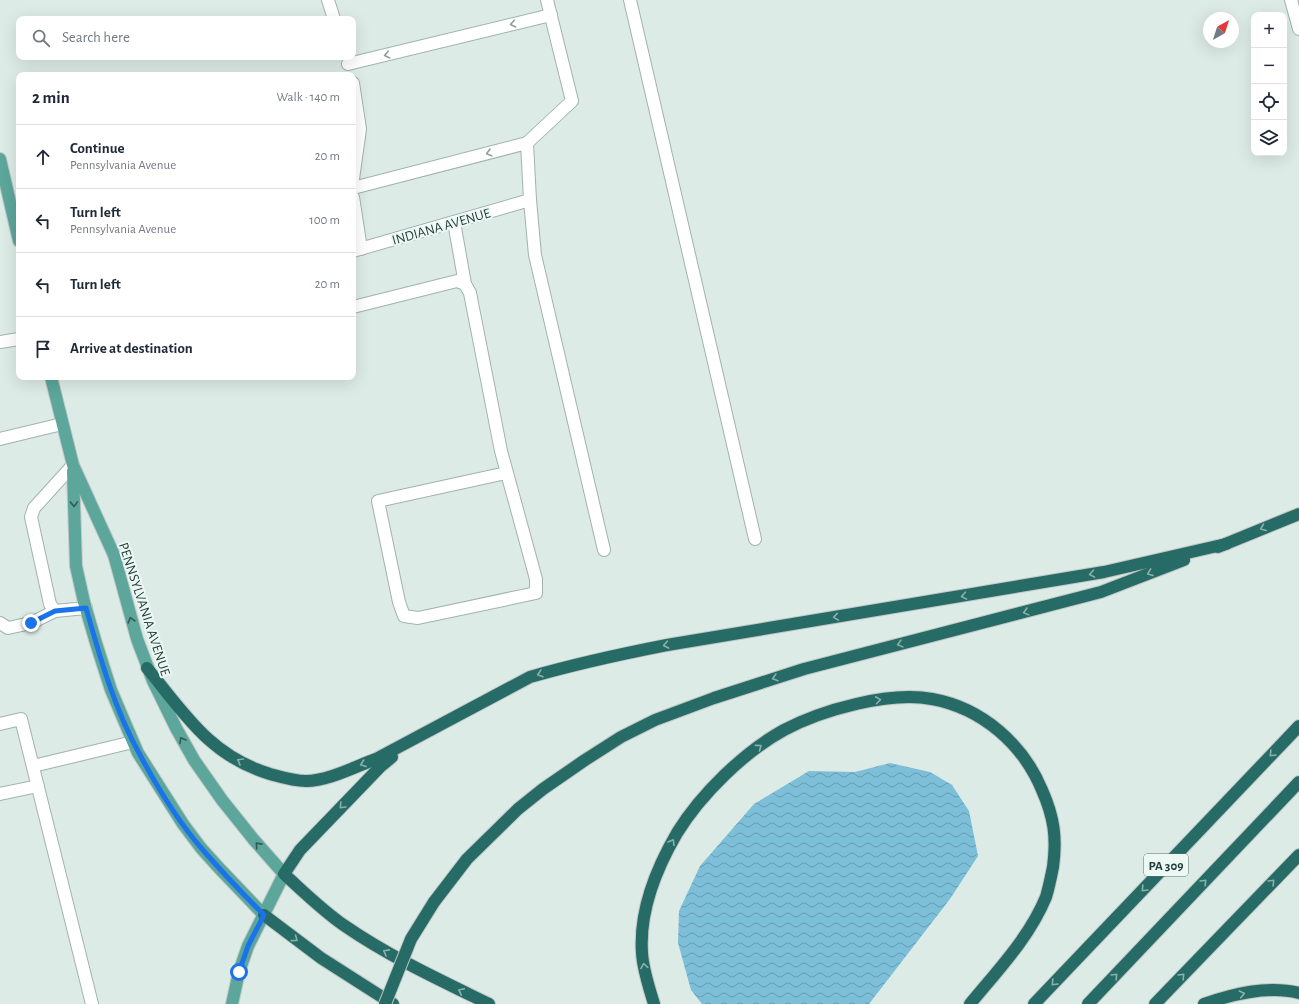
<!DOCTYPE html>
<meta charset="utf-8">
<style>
body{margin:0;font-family:"Alegreya Sans",sans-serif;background:#f6f6f7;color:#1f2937}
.controls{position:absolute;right:12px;top:12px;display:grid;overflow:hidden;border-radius:8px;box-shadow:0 4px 16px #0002}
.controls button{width:36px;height:36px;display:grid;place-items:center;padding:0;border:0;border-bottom:1px solid #e0e1e3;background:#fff;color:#1f2937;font:20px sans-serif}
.compass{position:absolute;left:1203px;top:12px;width:36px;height:36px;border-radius:50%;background:#fff;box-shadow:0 4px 16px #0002;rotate:39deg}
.stop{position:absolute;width:12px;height:12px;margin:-9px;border:3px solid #1a73e8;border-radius:50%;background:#fff}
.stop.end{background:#1a73e8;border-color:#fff;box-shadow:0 1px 4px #0008}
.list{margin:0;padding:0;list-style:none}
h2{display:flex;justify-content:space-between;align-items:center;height:52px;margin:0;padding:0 16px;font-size:17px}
h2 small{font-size:13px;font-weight:400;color:#747a83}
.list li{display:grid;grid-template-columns:26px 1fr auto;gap:12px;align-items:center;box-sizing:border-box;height:64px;padding:0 16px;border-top:1px solid #e0e1e3}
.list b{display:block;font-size:15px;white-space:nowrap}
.list p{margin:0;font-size:13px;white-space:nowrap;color:#747a83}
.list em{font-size:13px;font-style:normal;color:#747a83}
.icon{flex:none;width:22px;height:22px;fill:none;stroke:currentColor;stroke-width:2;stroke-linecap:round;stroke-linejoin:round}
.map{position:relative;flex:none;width:1299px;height:1004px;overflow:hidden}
.search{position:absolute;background:#fff;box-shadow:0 4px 16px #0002;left:16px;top:16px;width:340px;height:44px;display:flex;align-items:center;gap:10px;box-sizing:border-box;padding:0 14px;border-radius:8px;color:#747a83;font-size:15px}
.panel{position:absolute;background:#fff;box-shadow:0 4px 16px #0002;left:16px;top:72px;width:340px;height:308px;border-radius:8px}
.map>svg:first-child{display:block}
</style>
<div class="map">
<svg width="1299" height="1004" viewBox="0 0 1299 1004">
<defs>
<pattern id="water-waves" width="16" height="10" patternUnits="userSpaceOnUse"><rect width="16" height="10" fill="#7dbfd8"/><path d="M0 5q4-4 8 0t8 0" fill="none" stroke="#669cb0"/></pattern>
</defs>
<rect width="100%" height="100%" fill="#ddebe6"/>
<polygon fill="url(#water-waves)" points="890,763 930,772 952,785 969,811 978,856 950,899 869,1004 702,1004 691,990 678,943 679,911 700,866 754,804 809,771 855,772"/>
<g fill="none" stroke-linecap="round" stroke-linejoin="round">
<defs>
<g id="minor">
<polyline points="328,0 334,19"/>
<polyline points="547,0 572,101 527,143 530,200 535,255 604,550"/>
<polyline points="630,0 755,539"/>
<polyline points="1291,0 1299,29"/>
<polyline points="348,64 551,15"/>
<polyline points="353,83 360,129 353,179"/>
<polyline points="353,188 527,143"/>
<polyline points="353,197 361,249"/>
<polyline points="454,222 465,284"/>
<polyline points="353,251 530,200"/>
<polyline points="353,307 457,281 465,284 470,293 501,451 536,579 536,593 418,618 404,616 399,602 378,501 506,473"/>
<polyline points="0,342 19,339"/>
<polyline points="0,439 62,424"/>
<polyline points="73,465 34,508 31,517 50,604 55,611 86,608"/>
<polyline points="0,623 8,628 31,623 55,611"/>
<polyline points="0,724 21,719 92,1004"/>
<polyline points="33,766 133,742"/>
<polyline points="0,794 38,786"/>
</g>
<g id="major">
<polyline points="0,159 19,241"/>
<polyline points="51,377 73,465 114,555 137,639 153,681 176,728 194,760 222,800 254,840 284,874 248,946 239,972 232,1004"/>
<polyline points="73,471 76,566 84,602 96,643 111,690 128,730 138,753 183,824 201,848 219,868 264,915"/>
</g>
<g id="highway">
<polyline points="1218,547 1299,514"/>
<path d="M147 668C184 713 210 756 270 774 281 777 294 781 306 781 328 781 354 767 376 759L530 677C575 664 621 654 667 645L1104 572 1226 544"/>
<path d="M392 757 380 767 300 850 284 874C304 892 323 911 345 926 390 957 440 980 489 1004"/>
<polyline points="434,902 467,859 518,809 543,789 585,760 621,737 655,720 714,698 804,669 1101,592 1184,560"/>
<polyline points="264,915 321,958 393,1004"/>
<path d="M654 1004C649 987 643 970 642 953 639 910 656 869 677 833 701 794 744 752 784 730 822 710 889 691 932 699 982 708 1023 744 1042 790 1054 817 1057 838 1053 867 1051 877 1049 887 1046 897 1029 938 998 970 970 1004"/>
<polyline points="1034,1004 1299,726"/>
<polyline points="1088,1004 1299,782"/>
<polyline points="1155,1004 1299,855"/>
<path d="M1204 1004C1233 994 1268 985 1299 993"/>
</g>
</defs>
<use href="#minor" stroke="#a0b3ae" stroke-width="14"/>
<use href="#major" stroke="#c0c8c7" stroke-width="14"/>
<use href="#highway" stroke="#c0c8c7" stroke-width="14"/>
<use href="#minor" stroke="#fff" stroke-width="12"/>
<use href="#major" stroke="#5ca69c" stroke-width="12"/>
<use href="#highway" stroke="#266b65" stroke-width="12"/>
<defs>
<polyline id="highway-bridge" points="385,1004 411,939 434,902"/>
</defs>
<use href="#highway-bridge" stroke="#c0c8c7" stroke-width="14" stroke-linecap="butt"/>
<use href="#highway-bridge" stroke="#266b65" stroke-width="12"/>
</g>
<defs><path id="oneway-chevron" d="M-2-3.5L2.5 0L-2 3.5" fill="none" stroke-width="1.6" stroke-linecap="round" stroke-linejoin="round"/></defs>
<g stroke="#8e9e9b">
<use href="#oneway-chevron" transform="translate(513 24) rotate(167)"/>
<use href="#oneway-chevron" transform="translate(387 55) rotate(167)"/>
<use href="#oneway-chevron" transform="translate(489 153) rotate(165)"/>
</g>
<g stroke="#305c55">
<use href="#oneway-chevron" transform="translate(74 504) rotate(88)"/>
<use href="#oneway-chevron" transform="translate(131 620) rotate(-106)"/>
<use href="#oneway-chevron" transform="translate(182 740) rotate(-120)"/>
<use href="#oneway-chevron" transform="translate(258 845) rotate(-132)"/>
</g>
<g stroke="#8ab1ac">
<use href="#oneway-chevron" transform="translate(1263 528) rotate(158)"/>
<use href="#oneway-chevron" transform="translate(1150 573) rotate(159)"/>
<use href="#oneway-chevron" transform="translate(1092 574) rotate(170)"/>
<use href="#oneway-chevron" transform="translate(964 596) rotate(170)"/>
<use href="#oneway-chevron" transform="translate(1026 612) rotate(165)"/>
<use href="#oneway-chevron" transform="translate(836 617) rotate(171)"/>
<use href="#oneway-chevron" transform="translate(900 644) rotate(165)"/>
<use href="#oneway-chevron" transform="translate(666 645) rotate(169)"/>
<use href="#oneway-chevron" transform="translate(540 674) rotate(164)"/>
<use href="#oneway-chevron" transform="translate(775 678) rotate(163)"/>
<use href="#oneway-chevron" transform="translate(878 700) rotate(-8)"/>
<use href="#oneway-chevron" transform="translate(759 747) rotate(-36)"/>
<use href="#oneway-chevron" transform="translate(1272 754) rotate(134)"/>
<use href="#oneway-chevron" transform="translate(240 761) rotate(-150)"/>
<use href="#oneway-chevron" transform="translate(363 764) rotate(160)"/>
<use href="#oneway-chevron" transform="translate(342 806) rotate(134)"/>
<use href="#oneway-chevron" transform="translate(672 842) rotate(-59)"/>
<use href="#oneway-chevron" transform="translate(1204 882) rotate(-46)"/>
<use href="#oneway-chevron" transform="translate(1272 882) rotate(-46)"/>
<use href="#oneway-chevron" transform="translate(1144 889) rotate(134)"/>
<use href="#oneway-chevron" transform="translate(295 939) rotate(37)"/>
<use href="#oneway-chevron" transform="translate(386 952) rotate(-152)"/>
<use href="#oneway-chevron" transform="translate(644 966) rotate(-99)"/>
<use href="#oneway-chevron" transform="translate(1115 976) rotate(-46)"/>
<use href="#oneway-chevron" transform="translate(1182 976) rotate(-46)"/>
<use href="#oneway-chevron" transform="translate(1054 983) rotate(134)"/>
<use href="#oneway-chevron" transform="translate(461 991) rotate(-155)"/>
<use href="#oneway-chevron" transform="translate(1242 994) rotate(-11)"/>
</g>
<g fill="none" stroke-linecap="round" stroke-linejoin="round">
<path stroke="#1a73e8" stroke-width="5" d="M31 623 55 611 86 608C100 657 114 708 139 753 157 787 177 820 202 849 222 872 243 894 264 915L248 946 239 972"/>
</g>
<g text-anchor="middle" stroke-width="4" stroke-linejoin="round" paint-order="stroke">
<rect fill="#edf7f4" stroke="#5b7470" stroke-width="1" x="1144" y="854" width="44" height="22" rx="3"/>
<g font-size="13" font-weight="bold" fill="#1d3c37">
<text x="1166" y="870">PA 309</text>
</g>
<g font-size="14" fill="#1d3c37" stroke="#edf7f4">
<text transform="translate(441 226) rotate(-16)" y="5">INDIANA AVENUE</text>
<text transform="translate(145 609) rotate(72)" y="5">PENNSYLVANIA AVENUE</text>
</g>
</g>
</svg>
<div class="controls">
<button>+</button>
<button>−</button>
<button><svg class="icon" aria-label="locate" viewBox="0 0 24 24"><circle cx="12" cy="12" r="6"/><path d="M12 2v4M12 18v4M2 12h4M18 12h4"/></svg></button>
<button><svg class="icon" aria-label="layers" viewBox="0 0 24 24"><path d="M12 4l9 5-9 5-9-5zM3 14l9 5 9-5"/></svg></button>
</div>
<svg class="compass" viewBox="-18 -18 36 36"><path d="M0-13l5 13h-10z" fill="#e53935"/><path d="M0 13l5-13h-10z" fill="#747a83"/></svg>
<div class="stop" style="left:239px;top:972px"></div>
<div class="stop end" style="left:31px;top:623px"></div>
<div class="search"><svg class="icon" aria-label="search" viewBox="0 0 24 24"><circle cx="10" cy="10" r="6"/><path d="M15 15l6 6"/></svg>Search here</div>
<section class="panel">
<h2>2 min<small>Walk · 140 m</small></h2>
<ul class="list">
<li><svg class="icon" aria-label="ahead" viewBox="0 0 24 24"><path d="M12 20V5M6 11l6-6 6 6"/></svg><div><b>Continue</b><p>Pennsylvania Avenue</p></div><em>20 m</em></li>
<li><svg class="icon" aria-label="left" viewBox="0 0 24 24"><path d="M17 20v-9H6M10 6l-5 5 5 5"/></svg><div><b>Turn left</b><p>Pennsylvania Avenue</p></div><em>100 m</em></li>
<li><svg class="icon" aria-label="left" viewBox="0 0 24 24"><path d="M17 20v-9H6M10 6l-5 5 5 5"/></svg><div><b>Turn left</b></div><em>20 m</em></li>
<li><svg class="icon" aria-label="arrive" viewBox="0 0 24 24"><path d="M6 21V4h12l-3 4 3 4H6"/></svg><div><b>Arrive at destination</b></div></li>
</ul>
</section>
</div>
